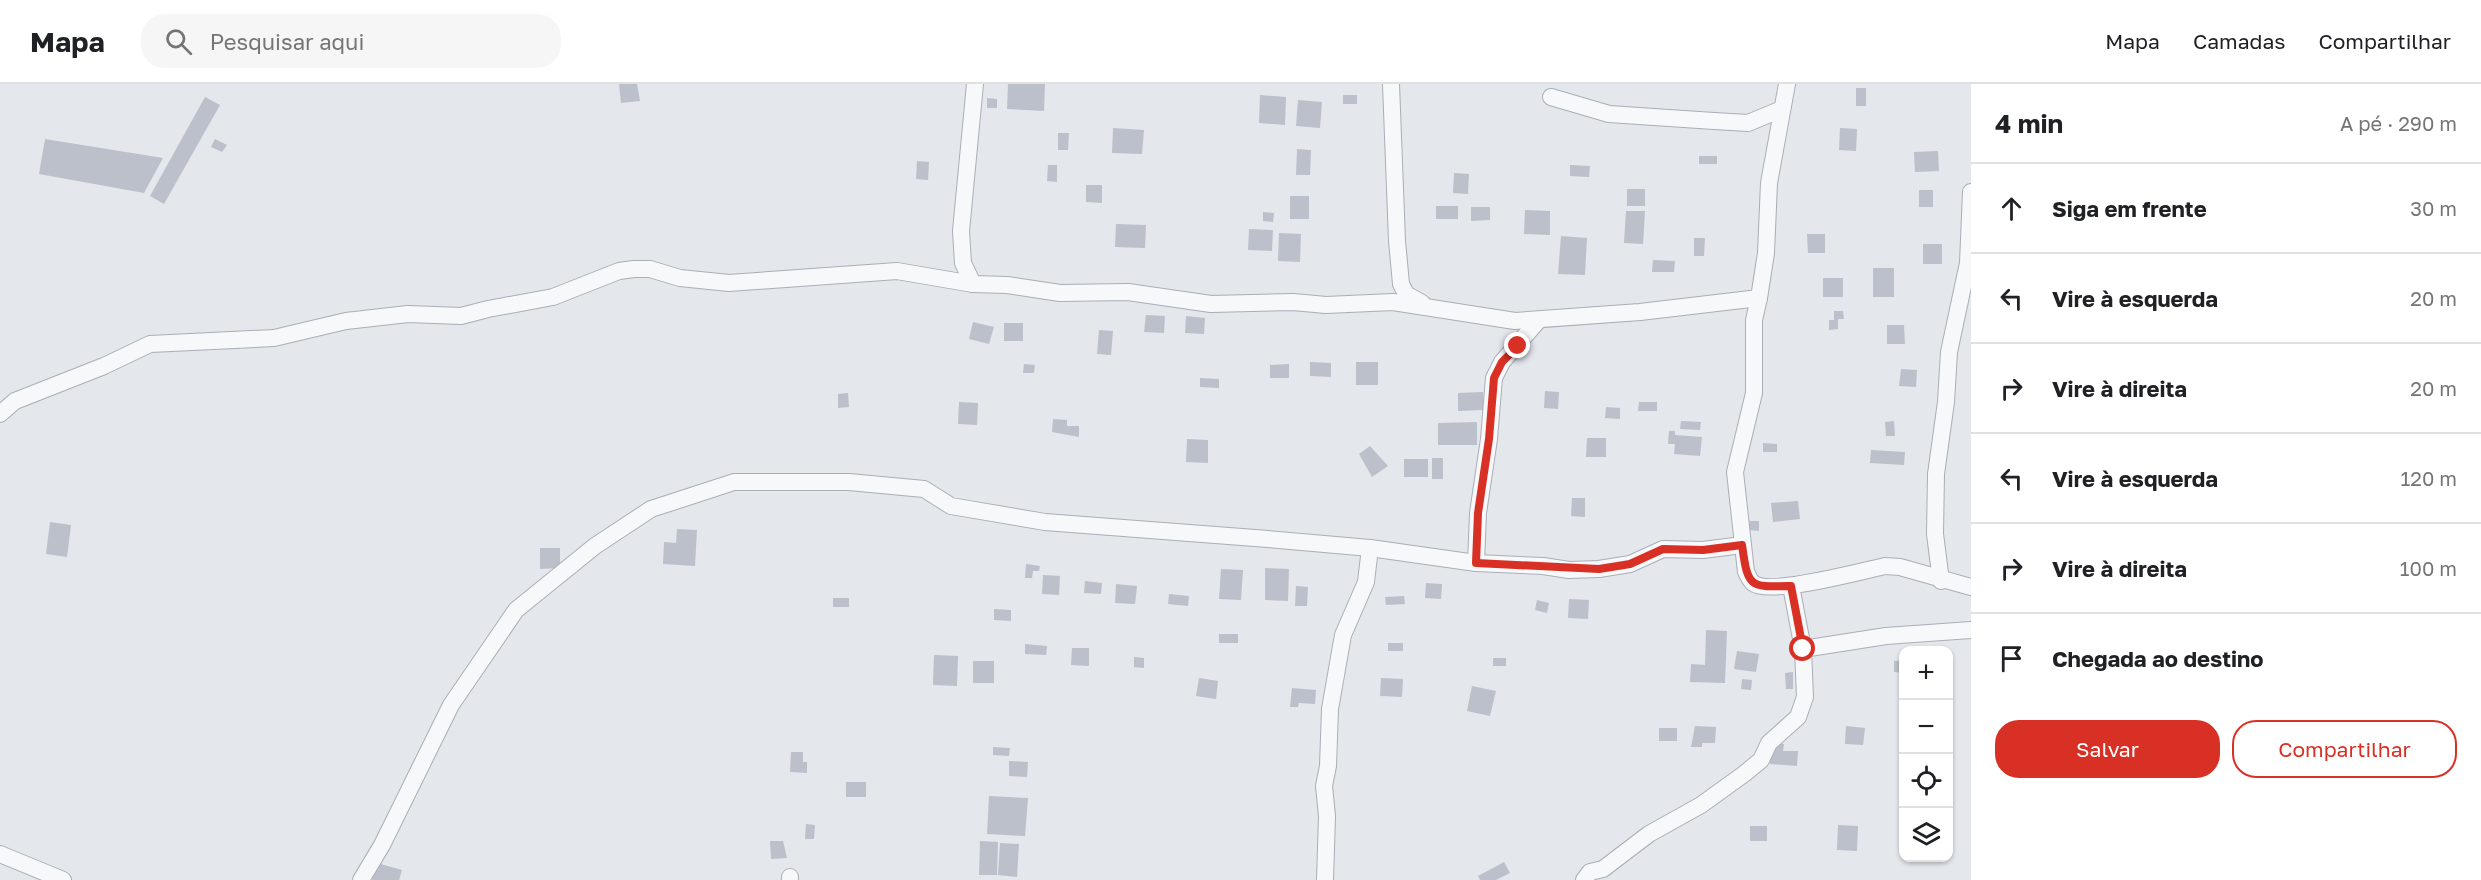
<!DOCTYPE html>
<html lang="pt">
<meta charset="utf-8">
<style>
body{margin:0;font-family:"Golos Text",sans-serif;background:#f6f6f6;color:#202124}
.controls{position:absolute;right:18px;bottom:18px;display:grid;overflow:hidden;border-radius:12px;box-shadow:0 2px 4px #0004}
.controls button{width:54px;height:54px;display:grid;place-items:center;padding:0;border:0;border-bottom:2px solid #e0e0e0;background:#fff;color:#202124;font:30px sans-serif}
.stop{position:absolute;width:18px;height:18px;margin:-14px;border:4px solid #d93025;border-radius:50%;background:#fff}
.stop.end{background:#d93025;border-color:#fff;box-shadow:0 2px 6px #0008}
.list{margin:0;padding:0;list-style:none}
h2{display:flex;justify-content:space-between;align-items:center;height:78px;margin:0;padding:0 24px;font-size:26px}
h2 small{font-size:20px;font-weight:400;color:#757577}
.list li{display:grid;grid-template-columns:39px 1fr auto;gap:18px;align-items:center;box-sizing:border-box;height:90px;padding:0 24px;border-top:2px solid #e0e0e0}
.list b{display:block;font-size:22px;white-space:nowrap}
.list em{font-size:20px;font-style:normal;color:#757577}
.actions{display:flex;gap:12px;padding:18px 24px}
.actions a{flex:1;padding:14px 0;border:2px solid #d93025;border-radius:24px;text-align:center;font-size:21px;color:#d93025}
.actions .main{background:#d93025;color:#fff}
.icon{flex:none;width:33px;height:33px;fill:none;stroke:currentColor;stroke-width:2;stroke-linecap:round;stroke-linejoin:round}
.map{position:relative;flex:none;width:1971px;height:796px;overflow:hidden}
header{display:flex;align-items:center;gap:36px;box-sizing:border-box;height:84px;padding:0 30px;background:#fff;border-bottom:2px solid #e0e0e0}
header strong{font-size:28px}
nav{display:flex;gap:33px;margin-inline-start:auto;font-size:21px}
.search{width:420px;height:54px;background:#f6f6f6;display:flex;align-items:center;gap:15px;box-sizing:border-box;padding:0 21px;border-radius:24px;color:#757577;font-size:22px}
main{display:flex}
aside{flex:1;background:#fff}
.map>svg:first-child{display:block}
</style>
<header>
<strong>Mapa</strong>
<div class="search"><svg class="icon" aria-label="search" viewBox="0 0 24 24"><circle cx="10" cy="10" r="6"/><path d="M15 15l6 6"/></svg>Pesquisar aqui</div>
<nav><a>Mapa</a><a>Camadas</a><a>Compartilhar</a></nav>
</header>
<main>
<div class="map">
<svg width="1971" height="796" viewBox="0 0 1971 796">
<rect width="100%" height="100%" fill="#e4e7ec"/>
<g fill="#bbc0ca">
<polygon points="619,0 637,0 640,17 621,19"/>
<polygon points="1008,0 1045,0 1044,27 1007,25"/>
<rect x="1856" y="4" width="10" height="18"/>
<polygon points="1260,11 1286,13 1285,41 1259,39"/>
<rect x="1343" y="11" width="14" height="9"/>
<polygon points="205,13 220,21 164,120 150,112"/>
<polygon points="987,14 997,15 997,24 987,24"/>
<polygon points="1298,16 1322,18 1320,44 1296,42"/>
<polygon points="1113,44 1144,46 1142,70 1112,69"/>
<polygon points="1840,44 1857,45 1856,67 1839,66"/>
<polygon points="1058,49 1069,49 1068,66 1058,66"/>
<polygon points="45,55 163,74 144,109 39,90"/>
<polygon points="215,55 227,61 222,68 211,63"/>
<polygon points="1297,65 1311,66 1310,91 1296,91"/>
<polygon points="1938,67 1939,87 1915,88 1914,68"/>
<rect x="1699" y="72" width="18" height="8"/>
<polygon points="917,77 929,78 928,96 916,95"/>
<polygon points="1048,81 1057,81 1057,98 1047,97"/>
<polygon points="1570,81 1590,82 1589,93 1570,92"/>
<polygon points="1454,89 1469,90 1468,110 1453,109"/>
<polygon points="1086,101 1102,101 1102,119 1086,118"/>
<rect x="1627" y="105" width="18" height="17"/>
<rect x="1919" y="106" width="14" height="17"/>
<rect x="1290" y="112" width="19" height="23"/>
<rect x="1436" y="122" width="22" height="13"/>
<polygon points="1471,123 1490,123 1490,136 1471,137"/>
<polygon points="1525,126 1550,127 1550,151 1524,150"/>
<polygon points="1626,127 1645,127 1643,160 1624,159"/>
<polygon points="1263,128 1274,129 1273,138 1263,137"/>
<polygon points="1116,140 1146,141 1145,164 1115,163"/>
<polygon points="1249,145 1273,146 1272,167 1248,166"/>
<polygon points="1279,149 1301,150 1300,178 1278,177"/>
<polygon points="1807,150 1825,150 1825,169 1808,169"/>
<polygon points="1561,152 1587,154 1585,191 1558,190"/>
<polygon points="1694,154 1705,154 1704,172 1694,172"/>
<rect x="1923" y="160" width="19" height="20"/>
<polygon points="1653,176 1675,177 1674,188 1652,188"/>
<rect x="1873" y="184" width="21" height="29"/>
<rect x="1823" y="194" width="20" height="19"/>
<polygon points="1834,227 1843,227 1844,235 1838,235 1838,245 1829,246 1829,236 1834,236"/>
<polygon points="1146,231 1165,232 1164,249 1144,248"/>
<polygon points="1186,232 1205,234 1204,250 1185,249"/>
<polygon points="973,238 994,243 989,260 969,255"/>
<rect x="1004" y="239" width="19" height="18"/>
<polygon points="1887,241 1904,241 1905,260 1887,260"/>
<polygon points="1099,246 1113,247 1111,271 1097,270"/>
<polygon points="1310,278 1331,279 1331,293 1310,292"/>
<rect x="1356" y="278" width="22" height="23"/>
<polygon points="1024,280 1035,281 1034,289 1023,289"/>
<polygon points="1289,280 1289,294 1270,294 1270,281"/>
<polygon points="1901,285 1917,286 1916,303 1899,302"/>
<polygon points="1200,294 1219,295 1219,304 1200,303"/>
<polygon points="1545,307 1559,308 1558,325 1544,324"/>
<polygon points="1483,308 1484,326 1458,327 1458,309"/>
<polygon points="848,309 849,323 838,324 838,310"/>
<polygon points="959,318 978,319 977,341 958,340"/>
<polygon points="1639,318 1657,318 1657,327 1638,327"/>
<polygon points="1606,323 1620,324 1620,335 1605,334"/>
<polygon points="1053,335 1067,336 1067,342 1079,342 1079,353 1052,348"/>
<polygon points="1681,337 1701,338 1700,346 1680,345"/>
<polygon points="1894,337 1895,352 1886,352 1885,338"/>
<polygon points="1477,338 1477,361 1438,361 1438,339"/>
<polygon points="1669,347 1675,347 1675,351 1702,353 1700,372 1674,370 1675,360 1668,360"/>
<polygon points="1587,354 1606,354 1606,373 1586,373"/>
<polygon points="1187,355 1208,356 1208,379 1186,378"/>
<polygon points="1763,359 1777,360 1777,368 1763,368"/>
<polygon points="1370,362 1388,382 1372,393 1359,370"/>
<polygon points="1871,366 1905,368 1904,381 1870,379"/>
<rect x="1432" y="374" width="11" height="21"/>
<rect x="1404" y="375" width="24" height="18"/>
<polygon points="1572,414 1585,414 1585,433 1571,432"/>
<polygon points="1798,417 1800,435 1773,438 1771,419"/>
<polygon points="1750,437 1759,437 1759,447 1749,446"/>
<polygon points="50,438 71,441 67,473 46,470"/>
<polygon points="677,445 697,446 695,482 663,480 664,458 676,459"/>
<polygon points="540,464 560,464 560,484 540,485"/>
<polygon points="1026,480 1040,482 1039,487 1033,487 1032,494 1025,494"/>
<polygon points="1265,484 1289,485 1288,517 1265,516"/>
<polygon points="1221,485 1243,486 1241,516 1219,515"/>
<polygon points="1043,491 1060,492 1059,511 1042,510"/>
<polygon points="1085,497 1102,499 1101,510 1084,509"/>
<polygon points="1426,499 1442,500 1441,515 1425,514"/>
<polygon points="1116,500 1137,502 1135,520 1115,519"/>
<polygon points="1296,502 1308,503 1307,522 1295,522"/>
<polygon points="1169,510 1189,512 1188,522 1168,520"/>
<polygon points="1404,512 1405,520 1386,521 1385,513"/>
<rect x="833" y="514" width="16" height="9"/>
<polygon points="1569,515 1589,516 1588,535 1568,534"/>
<polygon points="1537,516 1549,519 1547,529 1535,526"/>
<polygon points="994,525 1011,526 1011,537 994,536"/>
<polygon points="1706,546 1727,547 1725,599 1690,598 1691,580 1705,581"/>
<rect x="1219" y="550" width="19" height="9"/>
<rect x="1388" y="559" width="15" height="8"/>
<polygon points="1025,560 1047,562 1046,571 1025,570"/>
<polygon points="1072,564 1089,564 1089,582 1071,581"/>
<polygon points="1737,567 1759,570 1756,588 1734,585"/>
<polygon points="934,571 958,572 957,602 933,601"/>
<polygon points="1134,573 1144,574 1144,584 1134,583"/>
<rect x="1493" y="574" width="13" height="8"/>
<rect x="973" y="577" width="21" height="22"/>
<polygon points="1894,577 1904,577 1904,589 1894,588"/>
<polygon points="1793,588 1793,605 1786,605 1785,589"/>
<polygon points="1199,594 1218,597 1216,615 1196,612"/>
<polygon points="1381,594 1403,595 1402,613 1380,612"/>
<polygon points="1742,595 1752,596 1751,606 1741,605"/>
<polygon points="1472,602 1496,607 1490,632 1467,627"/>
<polygon points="1292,604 1316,606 1315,620 1299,619 1298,623 1290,623"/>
<polygon points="1695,642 1716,643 1715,659 1702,659 1702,663 1691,663"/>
<polygon points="1846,642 1865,644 1863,661 1845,660"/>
<rect x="1659" y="644" width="18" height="13"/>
<polygon points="1772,659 1784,660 1783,667 1798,667 1797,682 1770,680"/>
<polygon points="993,663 1010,664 1009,672 993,671"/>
<polygon points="791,668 803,668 803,678 807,678 807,689 790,688"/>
<polygon points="1009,677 1028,678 1027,693 1009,692"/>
<rect x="846" y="698" width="20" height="15"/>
<polygon points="989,712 1028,714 1025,752 987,750"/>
<polygon points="806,740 815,741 814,755 805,755"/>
<polygon points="1838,741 1858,742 1857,767 1837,766"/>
<rect x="1750" y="742" width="17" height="15"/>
<polygon points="770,757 783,757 787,774 771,775"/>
<polygon points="980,757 998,758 997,791 979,791"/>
<polygon points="1000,759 1019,760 1017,793 998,791"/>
<polygon points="1504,778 1510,789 1496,796 1480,796 1478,792"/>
<polygon points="377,779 402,786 399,796 372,796"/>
</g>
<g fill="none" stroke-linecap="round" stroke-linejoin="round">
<defs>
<g id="street">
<polyline points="1391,0 1397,157 1401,200 1406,210 1422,219"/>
<polyline points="1551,13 1609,30 1714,37 1748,39 1782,25"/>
<polyline points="973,200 963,179 961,147 975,0"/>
<path d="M1759 214 1754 236V309L1735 388 1746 488C1748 491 1750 497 1753 499 1769 512 1862 487 1885 482L1900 483 1971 503"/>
<polyline points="0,330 15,317 104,282 150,260 274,254 346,237 408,230 461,232 488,225 553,213 619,187 634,185 650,185 680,194 729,199 897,187 973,200 1007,201 1060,209 1128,208 1211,220 1293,218 1326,221 1393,218 1515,237 1640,228 1759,214 1766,169 1769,99 1787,0"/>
<polyline points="1476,479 1478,429 1489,355 1494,294 1502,278 1538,237"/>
<polyline points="1941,497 1935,450 1936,390 1946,318 1949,268 1968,179 1971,108"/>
<polyline points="1803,565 1886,552 1971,546"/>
<polyline points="0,770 63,796"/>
<polyline points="790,793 790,796"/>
<polyline points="361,796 382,761 451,621 516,526 595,462 651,425 734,398 849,398 924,405 951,422 1045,438 1268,455 1370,464 1476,479 1543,482 1569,486 1599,485 1630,480 1663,465 1703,466 1742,461"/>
<polyline points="1325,796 1327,732 1324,702 1328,682 1330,625 1343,551 1366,498 1370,464"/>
<polyline points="1584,796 1590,788 1603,785 1649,750 1701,721 1744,690 1761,676 1769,659 1798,633 1805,613 1803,565 1791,502"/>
</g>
</defs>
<use href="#street" stroke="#a9aeb7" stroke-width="18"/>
<use href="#street" stroke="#f7f8fa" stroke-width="16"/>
</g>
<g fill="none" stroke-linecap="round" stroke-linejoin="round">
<path stroke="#d93025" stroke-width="8" d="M1518 262 1502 278 1494 294 1489 355 1478 429 1476 479 1599 485 1630 480 1663 465 1703 466 1742 461C1748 504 1749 503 1791 502L1803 565"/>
</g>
</svg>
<div class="controls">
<button>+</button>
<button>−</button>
<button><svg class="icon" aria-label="locate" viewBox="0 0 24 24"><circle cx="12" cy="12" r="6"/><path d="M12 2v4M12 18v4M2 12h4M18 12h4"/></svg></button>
<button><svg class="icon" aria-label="layers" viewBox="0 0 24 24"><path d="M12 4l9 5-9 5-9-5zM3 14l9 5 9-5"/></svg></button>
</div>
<div class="stop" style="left:1803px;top:565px"></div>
<div class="stop end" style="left:1518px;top:262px"></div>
</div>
<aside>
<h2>4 min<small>A pé · 290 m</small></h2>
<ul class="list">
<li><svg class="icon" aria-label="ahead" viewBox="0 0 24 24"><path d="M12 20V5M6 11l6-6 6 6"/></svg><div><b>Siga em frente</b></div><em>30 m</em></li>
<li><svg class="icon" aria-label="left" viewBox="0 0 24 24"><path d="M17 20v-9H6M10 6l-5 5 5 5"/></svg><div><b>Vire à esquerda</b></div><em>20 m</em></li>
<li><svg class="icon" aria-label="right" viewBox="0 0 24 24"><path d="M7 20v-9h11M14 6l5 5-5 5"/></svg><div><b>Vire à direita</b></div><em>20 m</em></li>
<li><svg class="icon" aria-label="left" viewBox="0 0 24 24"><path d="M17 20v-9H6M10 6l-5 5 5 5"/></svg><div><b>Vire à esquerda</b></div><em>120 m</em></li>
<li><svg class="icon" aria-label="right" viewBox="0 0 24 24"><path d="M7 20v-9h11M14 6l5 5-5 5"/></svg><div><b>Vire à direita</b></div><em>100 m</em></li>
<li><svg class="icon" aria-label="arrive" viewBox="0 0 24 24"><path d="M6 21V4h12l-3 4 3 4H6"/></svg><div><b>Chegada ao destino</b></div></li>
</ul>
<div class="actions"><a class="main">Salvar</a><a>Compartilhar</a></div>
</aside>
</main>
